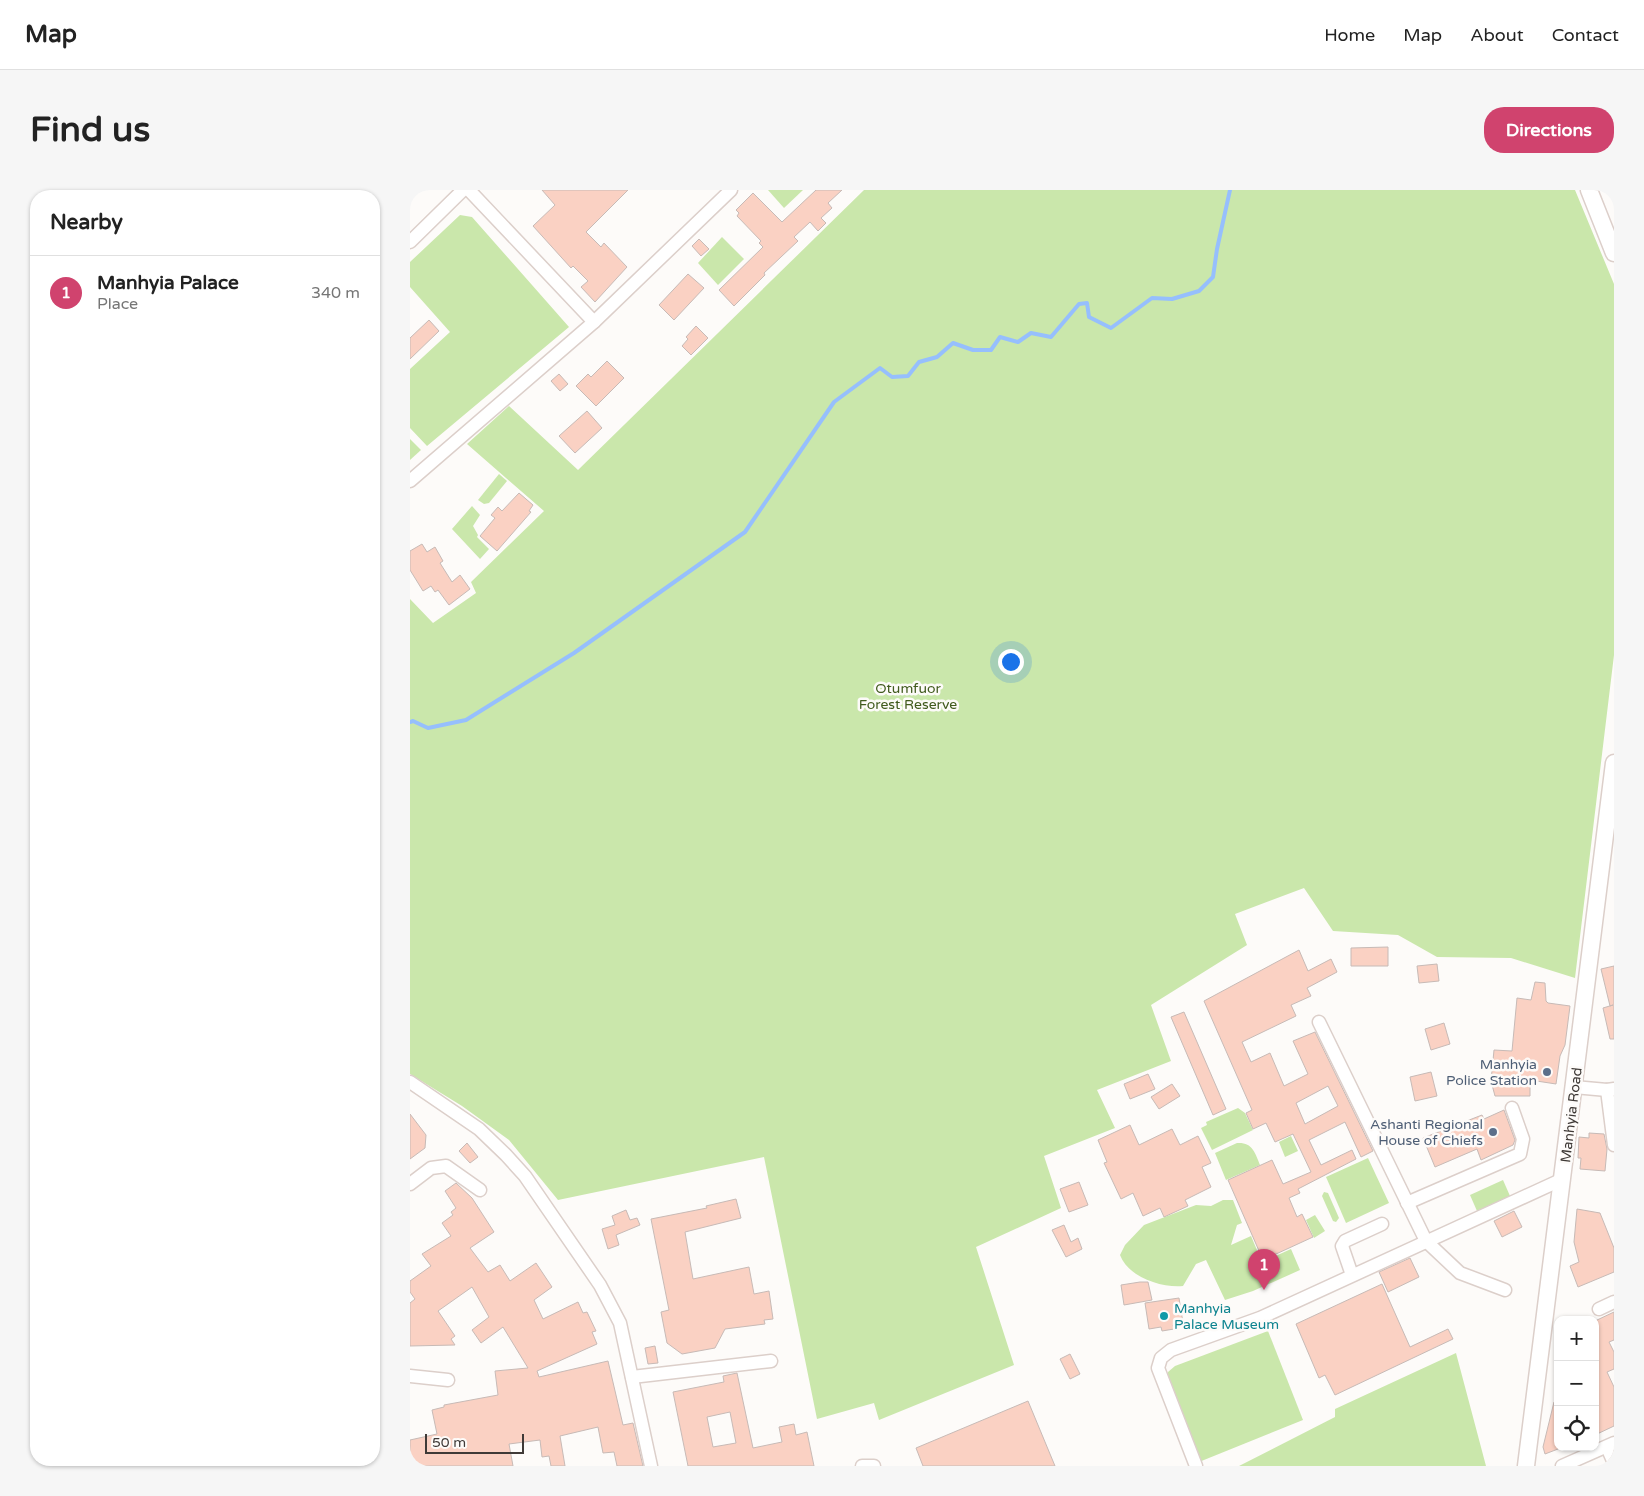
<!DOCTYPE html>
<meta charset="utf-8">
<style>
body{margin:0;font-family:"Varela Round",sans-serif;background:#f6f6f6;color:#222}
.controls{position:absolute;right:15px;bottom:15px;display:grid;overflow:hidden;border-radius:10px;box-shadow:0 1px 4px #0004}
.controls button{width:45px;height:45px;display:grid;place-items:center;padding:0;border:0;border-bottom:1px solid #e0e0e0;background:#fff;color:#222;font:25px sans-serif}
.scale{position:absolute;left:15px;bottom:12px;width:99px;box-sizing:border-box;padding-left:5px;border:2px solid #3f3a37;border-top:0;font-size:14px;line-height:18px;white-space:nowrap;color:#3f3a37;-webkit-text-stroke:4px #fdfbf9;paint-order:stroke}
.you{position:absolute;left:600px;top:471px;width:18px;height:18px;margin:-12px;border:4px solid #fff;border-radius:50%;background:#1a73e8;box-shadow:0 0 0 8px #1a73e833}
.badge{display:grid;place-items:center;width:32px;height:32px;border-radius:50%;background:#d0436e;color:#fff;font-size:16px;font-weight:700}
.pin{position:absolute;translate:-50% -41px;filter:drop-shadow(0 1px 2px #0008)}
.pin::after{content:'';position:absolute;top:26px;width:18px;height:15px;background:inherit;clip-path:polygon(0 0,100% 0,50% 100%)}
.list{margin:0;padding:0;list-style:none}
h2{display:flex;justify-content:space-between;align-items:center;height:65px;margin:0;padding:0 20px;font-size:21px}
h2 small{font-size:16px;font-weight:400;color:#767676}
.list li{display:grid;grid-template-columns:32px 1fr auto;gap:15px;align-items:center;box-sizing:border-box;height:75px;padding:0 20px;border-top:1px solid #e0e0e0}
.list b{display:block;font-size:19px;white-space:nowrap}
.list p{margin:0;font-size:16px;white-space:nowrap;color:#767676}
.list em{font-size:16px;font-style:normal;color:#767676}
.icon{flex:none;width:28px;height:28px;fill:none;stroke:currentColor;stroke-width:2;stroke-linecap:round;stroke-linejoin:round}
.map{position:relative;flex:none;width:1204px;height:1276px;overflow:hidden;border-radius:20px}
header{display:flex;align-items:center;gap:30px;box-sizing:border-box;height:70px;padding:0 25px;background:#fff;border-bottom:1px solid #e0e0e0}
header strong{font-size:24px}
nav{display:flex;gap:28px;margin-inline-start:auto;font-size:18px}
.intro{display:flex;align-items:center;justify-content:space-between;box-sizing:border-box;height:120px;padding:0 30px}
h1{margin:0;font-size:35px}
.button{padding:12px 22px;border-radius:20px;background:#d0436e;color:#fff;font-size:18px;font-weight:700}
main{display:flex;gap:30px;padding:0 30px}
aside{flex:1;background:#fff;border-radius:20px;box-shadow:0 1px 4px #0004}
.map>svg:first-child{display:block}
</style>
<header>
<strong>Map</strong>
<nav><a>Home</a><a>Map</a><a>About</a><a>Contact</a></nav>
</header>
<div class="intro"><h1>Find us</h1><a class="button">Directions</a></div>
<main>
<aside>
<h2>Nearby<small></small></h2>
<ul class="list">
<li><span class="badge">1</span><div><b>Manhyia Palace</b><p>Place</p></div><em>340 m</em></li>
</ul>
</aside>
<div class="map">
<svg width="1204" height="1276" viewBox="0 0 1204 1276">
<rect width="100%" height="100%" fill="#fdfbf9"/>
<g fill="#cae7ab">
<polygon points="358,0 393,0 374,18"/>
<polygon points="454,0 1165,0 1204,94 1204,465 1165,788 1101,768 1027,767 988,745 923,741 894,698 825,724 837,755 741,815 761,871 687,900 705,938 634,966 651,1018 566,1057 604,1175 469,1230 464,1213 407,1229 354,967 148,1010 99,950 52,916 0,884 0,409 23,433 66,403 61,392 134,321 57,254 99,216 168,280"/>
<polygon points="50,25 62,27 159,137 17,256 0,238 0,179 40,142 0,97 0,72"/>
<polygon points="312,47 334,69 308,95 288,73"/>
<polygon points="0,249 11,260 0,270"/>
<polygon points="89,284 97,291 79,313 74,314 68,310"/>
<polygon points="62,316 70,325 63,336 68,345 67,347 79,359 70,369 42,339"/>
<polygon points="828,918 835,923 843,940 802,960 791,938 797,935 796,932"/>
<polygon points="881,946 888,961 875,967 869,952"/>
<path d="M827 953C842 952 845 962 850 975L816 990 805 963Z"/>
<polygon points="958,968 979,1013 936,1033 916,987"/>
<polygon points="1093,990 1100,1006 1067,1021 1060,1005"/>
<polygon points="914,1002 918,1003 929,1028 926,1032 923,1031 912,1006"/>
<path d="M813 1010H823L832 1033 827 1035 821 1055 841 1046 852 1072 881 1059 890 1080 843 1101 815 1110 796 1070 786 1074 773 1096C751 1098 718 1087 710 1065L715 1055 734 1035 786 1015 801 1016Z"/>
<polygon points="905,1025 915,1041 904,1048 896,1030"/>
<polygon points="858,1141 893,1230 789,1272 757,1191 758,1182 765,1176"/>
<polygon points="1046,1163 1076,1276 829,1276 925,1227 925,1219"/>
</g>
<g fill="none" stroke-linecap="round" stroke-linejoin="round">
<polyline stroke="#96bffd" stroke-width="4" points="0,532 3,531 18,538 56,530 164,463 335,342 424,212 470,178 482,187 498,186 509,172 527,167 543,153 563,160 581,160 590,147 608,152 621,143 641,147 669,114 677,113 679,127 701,138 742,108 762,109 789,101 803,87 807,59 820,0"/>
</g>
<g fill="#fad1c3" stroke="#c7bab6" fill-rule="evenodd">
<polygon points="132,0 218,0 176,42 191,57 194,53 217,77 185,112 171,97 178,91 163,76 161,78 123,36 145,15"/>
<polygon points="406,0 432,0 418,13 422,18 411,28 416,33 408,41 400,32 384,47 388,51 354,83 355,85 324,116 309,100 353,57 349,53 351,51 327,26 329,23 326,20 343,3 372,32"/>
<polygon points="289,49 299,59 291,66 282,56"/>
<polygon points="278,84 294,98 264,130 249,115"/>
<polygon points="19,130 29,141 0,169 0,148"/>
<polygon points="286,136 298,148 281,165 272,156 278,149 276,147"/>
<polygon points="197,171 214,188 186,216 166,196 178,184 181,187"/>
<polygon points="149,184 158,194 150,201 141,191"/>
<polygon points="177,221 192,238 165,263 149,246"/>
<polygon points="109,303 123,315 119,321 121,322 87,361 70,346 85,328 81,325 88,317 92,321"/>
<polygon points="12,354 17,362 25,357 33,371 30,373 42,392 50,385 60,399 39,415 28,400 25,402 21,396 13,401 0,380 0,361"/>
<polygon points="978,757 978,776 941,776 941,758"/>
<path d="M889 760 898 781 921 769 927 782 897 798 901 806 881 815 886 826 832 852 841 872 860 863 874 896 898 884 883 851 905 842 963 961 951 967 935 932 899 950 911 975 942 960 946 969 888 999 890 1003 879 1008 887 1027 892 1024 903 1047 853 1070 818 990 862 970 873 994 901 982 883 944 865 952 856 933 843 939 836 923 842 920 794 811ZM918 896 928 916 895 934 886 913Z"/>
<polygon points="1027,774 1029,791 1009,793 1007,776"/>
<polygon points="1204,776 1204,849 1200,849 1193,818 1203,815 1200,816 1191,779"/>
<polygon points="1125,792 1135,793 1136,811 1138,813 1160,816 1155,855 1150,866 1146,894 1120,890 1120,906 1085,906 1081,891 1084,860 1102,861 1107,808 1121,810"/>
<polygon points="774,822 816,919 803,925 761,827"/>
<polygon points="1034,833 1040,854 1021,860 1015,839"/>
<polygon points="1021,882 1027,906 1005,911 1000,887"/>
<polygon points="738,884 745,899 720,909 714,894"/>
<polygon points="762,894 770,906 749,919 741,907"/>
<polygon points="1094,920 1105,950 1103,955 1071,970 1067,959 1025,977 1013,948 1072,925 1074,929"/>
<polygon points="0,924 16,945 15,958 0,969"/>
<polygon points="720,935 729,955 762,939 770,955 788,946 801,973 792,977 801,997 775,1010 778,1016 754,1027 750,1018 733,1026 723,1003 711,1009 694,973 697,972 688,950"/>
<polygon points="1179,943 1194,944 1197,959 1195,981 1170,979 1171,968 1168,968 1169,947 1179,948"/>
<polygon points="57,953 68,967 60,973 49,961"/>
<polygon points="669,992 678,1015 659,1022 650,999"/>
<polygon points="46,993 62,1008 84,1042 60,1058 78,1082 90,1075 100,1091 126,1073 142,1097 124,1110 133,1129 168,1112 173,1123 177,1122 186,1141 182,1142 187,1154 127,1181 129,1187 198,1171 213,1235 223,1233 233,1276 207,1276 204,1262 193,1263 188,1237 150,1246 155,1276 141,1276 139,1266 132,1267 130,1250 99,1254 103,1276 0,1276 0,1250 27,1244 22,1220 34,1217 34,1215 88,1205 85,1181 118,1178 93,1137 71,1153 62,1140 79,1127 62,1097 28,1121 45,1146 41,1149 45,1155 0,1156 0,1113 5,1109 0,1102 0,1091 21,1076 12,1064 41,1046 32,1033 43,1025 41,1022 46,1018 35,1001"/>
<polygon points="326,1009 331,1028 275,1042 283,1089 339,1077 344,1104 359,1101 363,1129 354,1130 355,1134 315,1139 305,1158 272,1164 257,1153 251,1122 259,1120 241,1029 297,1018 296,1016"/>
<polygon points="1167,1019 1190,1023 1204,1058 1204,1082 1168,1097 1160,1076 1169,1072 1164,1052"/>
<polygon points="216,1020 220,1030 227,1028 230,1035 206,1045 209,1055 198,1059 192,1039 205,1035 202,1026"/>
<polygon points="1104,1021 1112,1037 1092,1047 1084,1031"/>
<polygon points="654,1035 661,1052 668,1048 672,1059 656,1067 642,1040"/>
<polygon points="1000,1068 1009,1087 978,1102 969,1082"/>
<polygon points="730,1092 738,1092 742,1110 714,1115 711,1095"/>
<polygon points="972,1094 1000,1157 1038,1139 1043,1149 925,1205 915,1185 909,1188 886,1134"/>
<polygon points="769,1108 773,1133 763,1135 764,1139 752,1141 751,1137 739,1139 735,1113"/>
<polygon points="1204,1122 1204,1150 1199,1152 1204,1162 1204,1179 1197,1182 1204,1197 1204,1236 1185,1245 1185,1131"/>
<polygon points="245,1156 248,1173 238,1174 235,1158"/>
<polygon points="660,1164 670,1184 660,1189 650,1169"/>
<path d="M327 1183 343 1258 372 1252 369 1237 384 1234 386 1245 397 1242 404 1276H278L263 1202 314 1192 313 1186ZM320 1222 326 1253 303 1257 297 1227Z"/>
<polygon points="618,1211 645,1276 513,1276 506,1258"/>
<polygon points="1144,1212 1148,1212 1148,1259 1135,1264 1133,1257"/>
</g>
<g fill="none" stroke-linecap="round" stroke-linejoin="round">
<defs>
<g id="minor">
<polyline points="59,0 184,132"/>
<polyline points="0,52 53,0"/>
<polyline points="0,291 184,132 321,0"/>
<polyline points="909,832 1016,1051 1050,1083 1095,1100"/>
<polyline points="0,892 69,939 96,965 115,986 190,1095 210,1133 241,1276"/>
<polyline points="1164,897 1197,900 1204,899"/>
<polyline points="1197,900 1204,955"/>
<polyline points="0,994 21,978 36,976 70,1000"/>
<polyline points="997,1013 1110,964 1113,949 1102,918"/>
<polyline points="942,1085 932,1056 935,1051 972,1034"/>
<polyline points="1189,1119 1204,1112"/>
<polyline points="0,1186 38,1190"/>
<polyline points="222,1187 361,1171"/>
<polyline points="1197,1257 1204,1273"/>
<polyline points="452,1276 464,1276"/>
<polyline points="786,1276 748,1178 751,1168 761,1160 850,1128 1153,989"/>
<polyline points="1152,1276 1204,1253"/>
</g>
<g id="major">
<polyline points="1179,0 1204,63"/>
<polyline points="1116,1276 1204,573"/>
</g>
</defs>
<use href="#minor" stroke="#dccfca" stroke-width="15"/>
<use href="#major" stroke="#dccfca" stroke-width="19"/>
<use href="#minor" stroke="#fff" stroke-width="12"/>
<use href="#major" stroke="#fff" stroke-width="16"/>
</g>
<g fill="#5c6f8a" stroke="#fdfbf9" stroke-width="2">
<circle cx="1137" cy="882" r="5"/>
<circle cx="1083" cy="942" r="5"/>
</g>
<circle fill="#0f9aa8" stroke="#fdfbf9" stroke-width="2" cx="754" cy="1126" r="5"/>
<g text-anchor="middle" stroke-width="5" stroke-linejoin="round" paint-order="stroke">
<g font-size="14" fill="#415b1e" stroke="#fdfbf9">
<text x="498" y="503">Otumfuor<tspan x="498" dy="16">Forest Reserve</tspan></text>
</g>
<g font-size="14" fill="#4e5e75" stroke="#fdfbf9" text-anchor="end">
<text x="1127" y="879">Manhyia<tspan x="1127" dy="16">Police Station</tspan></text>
<text x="1073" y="939">Ashanti Regional<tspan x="1073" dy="16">House of Chiefs</tspan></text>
</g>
<g font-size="14" fill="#3f3a37" stroke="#fdfbf9">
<text transform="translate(1161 925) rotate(-83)" y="5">Manhyia Road</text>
</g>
<g font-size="14" fill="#0d838f" stroke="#fdfbf9" text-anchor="start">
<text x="764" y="1123">Manhyia<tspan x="764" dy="16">Palace Museum</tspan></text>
</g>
</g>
</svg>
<div class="controls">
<button>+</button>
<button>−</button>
<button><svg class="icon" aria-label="locate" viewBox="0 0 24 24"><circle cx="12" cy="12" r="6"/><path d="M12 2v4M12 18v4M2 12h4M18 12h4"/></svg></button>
</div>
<div class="scale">50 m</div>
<div class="you"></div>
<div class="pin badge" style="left:854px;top:1100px">1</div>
</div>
</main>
